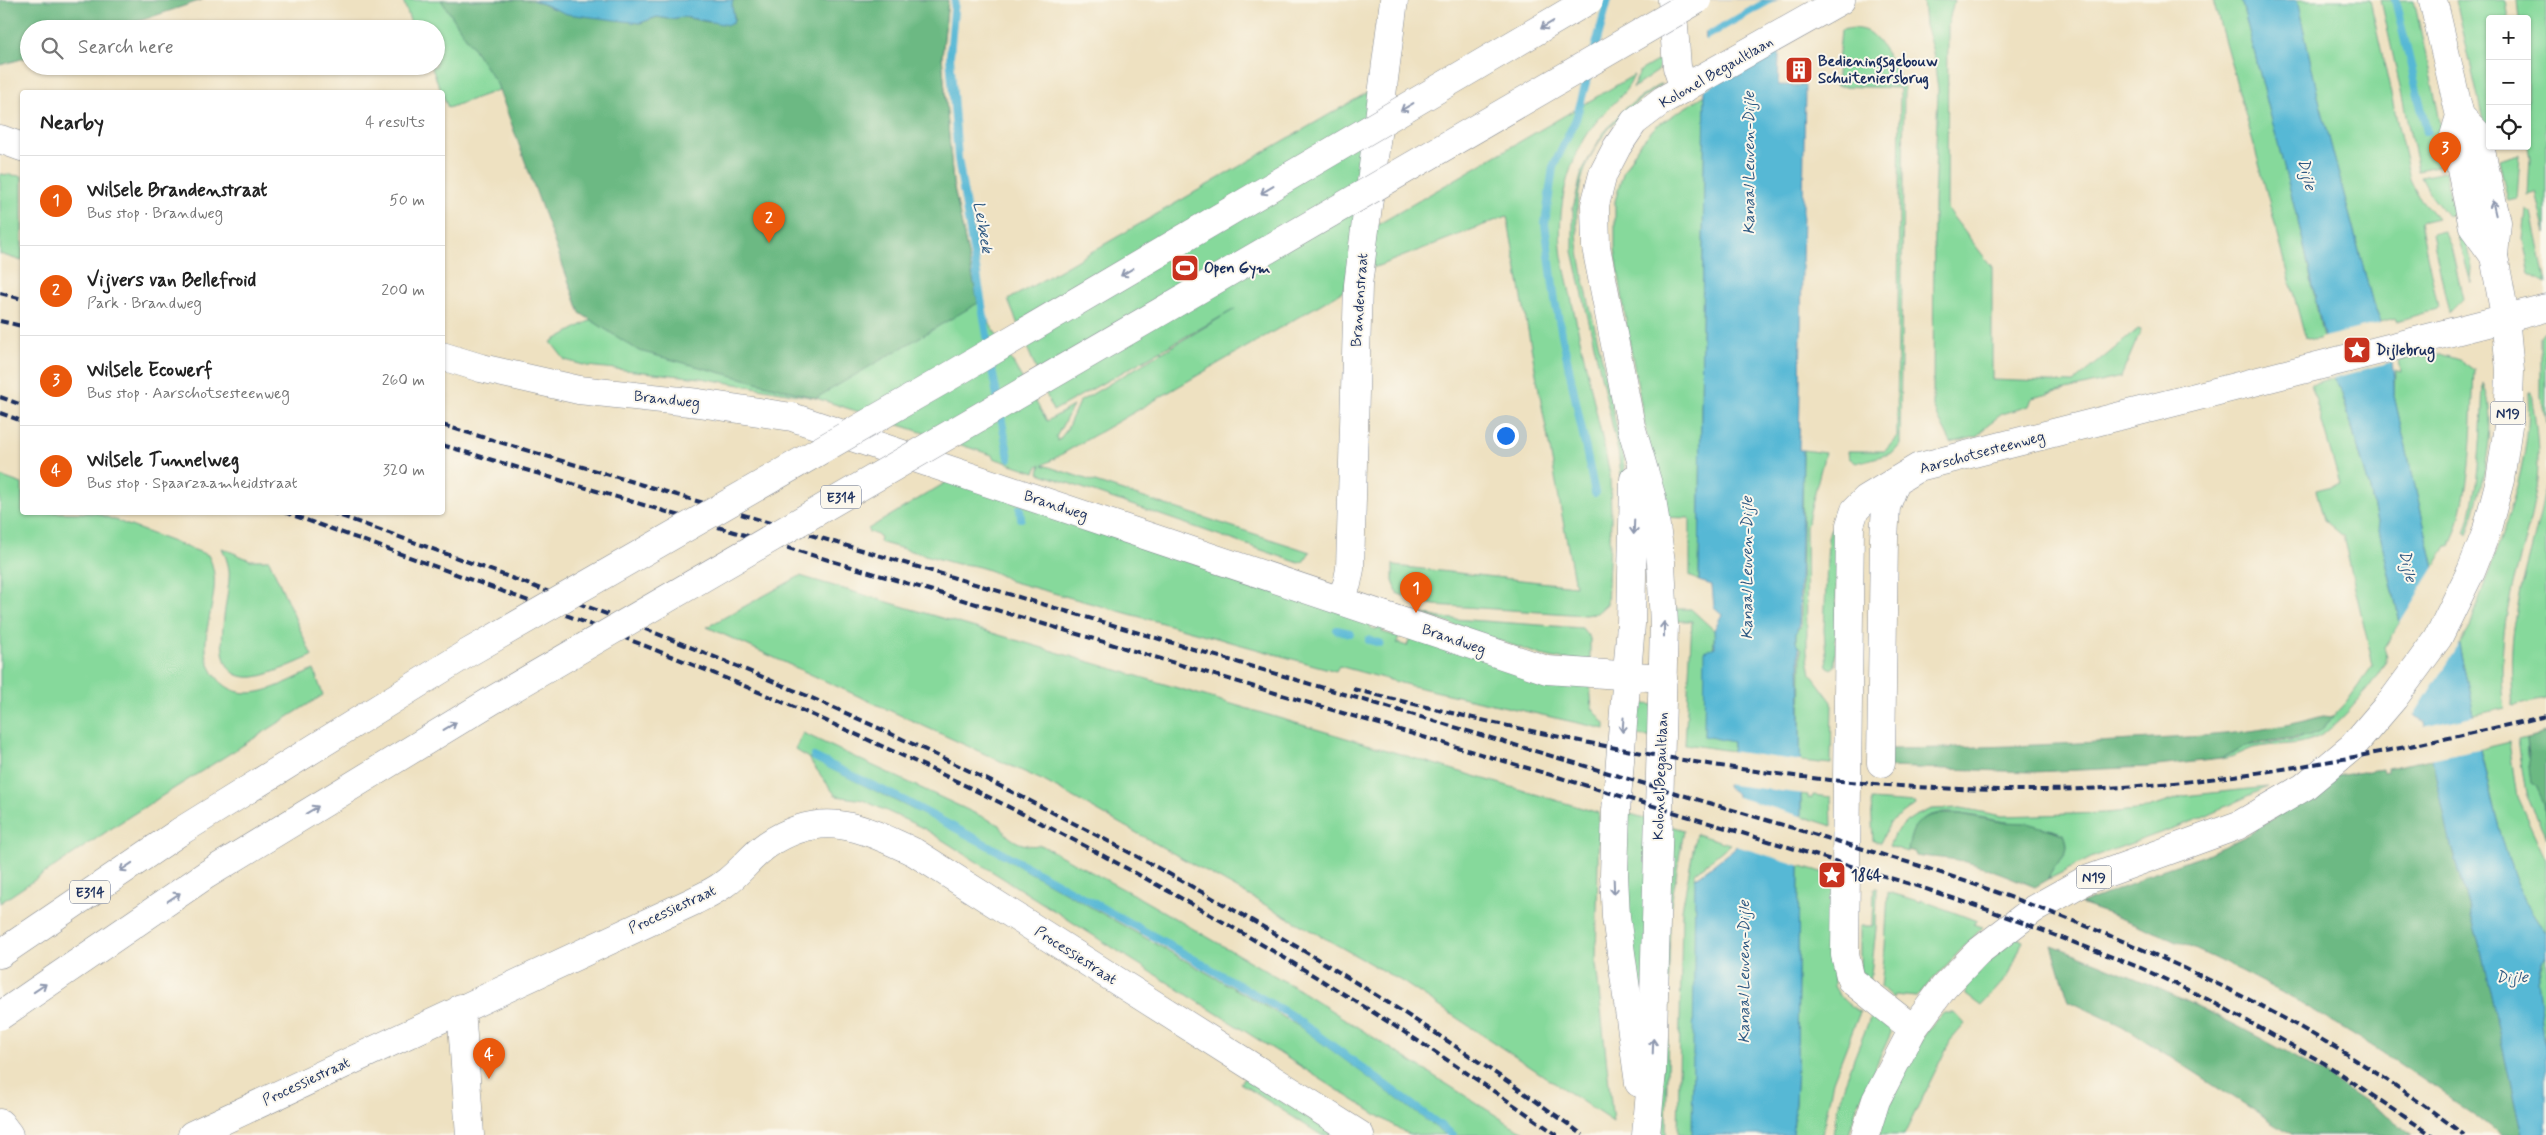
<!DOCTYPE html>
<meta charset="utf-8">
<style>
body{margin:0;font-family:Mynerve,sans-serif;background:#f2f2f2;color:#222}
.controls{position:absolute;right:15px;top:15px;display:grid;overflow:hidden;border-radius:5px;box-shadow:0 1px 4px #0004}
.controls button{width:45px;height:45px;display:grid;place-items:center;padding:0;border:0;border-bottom:1px solid #e0e0e0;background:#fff;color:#222;font:25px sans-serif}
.you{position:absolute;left:1505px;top:435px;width:18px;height:18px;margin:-12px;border:4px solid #fff;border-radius:50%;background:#1a73e8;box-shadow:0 0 0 8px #1a73e833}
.badge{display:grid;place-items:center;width:32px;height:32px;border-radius:50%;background:#ea580c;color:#fff;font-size:16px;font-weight:700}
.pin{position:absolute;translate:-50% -41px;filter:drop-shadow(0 1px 2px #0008)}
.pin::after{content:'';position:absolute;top:26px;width:18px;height:15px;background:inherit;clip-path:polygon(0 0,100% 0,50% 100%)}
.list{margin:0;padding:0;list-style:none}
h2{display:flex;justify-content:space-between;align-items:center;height:65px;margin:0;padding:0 20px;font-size:21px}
h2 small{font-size:16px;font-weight:400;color:#767676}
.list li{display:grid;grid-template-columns:32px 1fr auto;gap:15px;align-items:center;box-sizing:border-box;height:90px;padding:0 20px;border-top:1px solid #e0e0e0}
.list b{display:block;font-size:19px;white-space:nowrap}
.list p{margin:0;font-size:16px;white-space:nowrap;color:#767676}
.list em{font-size:16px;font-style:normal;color:#767676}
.icon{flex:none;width:28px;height:28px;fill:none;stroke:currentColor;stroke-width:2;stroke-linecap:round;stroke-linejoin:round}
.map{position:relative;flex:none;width:2546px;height:1135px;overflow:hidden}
.search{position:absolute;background:#fff;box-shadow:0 1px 4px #0004;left:20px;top:20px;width:425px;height:55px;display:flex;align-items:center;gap:12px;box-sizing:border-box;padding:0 18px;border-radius:28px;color:#767676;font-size:19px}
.panel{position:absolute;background:#fff;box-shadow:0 1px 4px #0004;left:20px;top:90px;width:425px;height:425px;border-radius:5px}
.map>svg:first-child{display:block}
</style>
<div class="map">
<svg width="2546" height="1135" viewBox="0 0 2546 1135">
<rect width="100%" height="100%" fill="#fbf7ec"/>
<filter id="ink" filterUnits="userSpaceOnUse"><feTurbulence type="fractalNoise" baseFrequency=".02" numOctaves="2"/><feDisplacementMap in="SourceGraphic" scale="10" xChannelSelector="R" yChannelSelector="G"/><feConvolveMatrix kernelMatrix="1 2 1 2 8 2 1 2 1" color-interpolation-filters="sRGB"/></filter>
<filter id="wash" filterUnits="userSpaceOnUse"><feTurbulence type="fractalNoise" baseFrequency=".0096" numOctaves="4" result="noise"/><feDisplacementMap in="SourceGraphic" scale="20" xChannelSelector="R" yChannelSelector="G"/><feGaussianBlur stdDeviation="1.12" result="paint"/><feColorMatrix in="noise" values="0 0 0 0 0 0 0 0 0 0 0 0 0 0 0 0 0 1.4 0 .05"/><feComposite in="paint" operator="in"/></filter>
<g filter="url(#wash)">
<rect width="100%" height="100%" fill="#eee1c1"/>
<g fill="#86d99b" stroke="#50847c">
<polygon points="403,0 948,0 942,56 953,183 978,303 1047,421 1073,406 1056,437 1058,441 1066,431 1079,402 1235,309 1053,411 1008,300 1377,87 1345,290 1043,465 1310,552 1303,562 1299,563 1039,473 1041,464 1038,466 1035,472 993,458 992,455 816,398 701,378 587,366 565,360 551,342 591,320 504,88 448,108 431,66 436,66 436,29 413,29"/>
<polygon points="1923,0 1954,0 1948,25 1947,209 1992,267 1992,380 2073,383 2138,329 2141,330 2121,377 2032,398 2029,406 2002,414 1987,425 1978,436 1951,443 1933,407 1934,202 1938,89 1933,52 1925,25"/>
<polygon points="2213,0 2241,0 2303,241 2323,338 2314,340 2305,337 2254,145"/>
<polygon points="2297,0 2370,0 2410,179 2418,196 2437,218 2420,222 2438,307 2437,309 2397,321 2396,318 2381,322 2373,304 2318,96"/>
<polygon points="2381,0 2414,0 2444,139 2437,141 2442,165 2418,170"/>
<polygon points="2456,0 2506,0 2509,19 2490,19 2490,129 2485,129"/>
<polygon points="2517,0 2546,0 2546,233 2536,193 2528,195 2530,159 2527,140 2527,19 2519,19"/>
<path d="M1854 28C1857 29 1862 29 1866 31 1880 37 1899 73 1904 88L1900 445 1893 453 1856 463 1849 458 1848 451H1885L1897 437 1900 88 1836 86 1841 30Z"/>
<polygon points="1662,58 1658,71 1633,88 1640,71"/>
<path d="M1634 75C1625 98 1610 104 1596 122 1566 161 1556 209 1562 257L1610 474 1611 519 1607 604 1597 613 1585 615 1434 605 1398 594 1393 581V564L1395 566 1575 586 1507 216 1373 268 1372 228Z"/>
<path d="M1660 84 1662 85C1649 94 1635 102 1623 114 1558 175 1575 243 1593 320 1604 366 1613 412 1623 458L1625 473 1622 482 1618 451 1573 251V208L1582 171 1602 135 1624 109Z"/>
<polygon points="1705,95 1699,581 1690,576 1690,518 1662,517 1628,334 1615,249 1615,201 1624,170 1639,145 1656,126"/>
<polygon points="2520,154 2517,199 2508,201 2499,160"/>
<polygon points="2445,172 2454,214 2447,216 2427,190 2420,177"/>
<polygon points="0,174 22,176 22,261 0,254"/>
<polygon points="2526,209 2531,212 2546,283 2530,274 2523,240"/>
<polygon points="2464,223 2472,268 2471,283 2455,226"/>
<polygon points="2444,231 2451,247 2463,299 2449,313 2432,234"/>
<polygon points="2546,331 2546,423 2541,396 2541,337"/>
<path d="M2440 354 2460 360 2474 370C2471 430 2473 490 2450 546H2447L2434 568 2394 396 2395 370 2401 372 2399 360Z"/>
<path d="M2333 378 2340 388 2369 486 2400 623 2384 648 2387 657C2381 677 2337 728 2318 737 2298 747 2274 743 2253 748 2242 752 2233 758 2221 759L2245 746 2297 739 2320 731 2346 703 2373 665 2343 536 2324 520 2316 490 2340 484 2311 384Z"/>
<path d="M2483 382C2501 425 2480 492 2467 535L2465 533C2480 483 2481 434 2483 382Z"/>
<path d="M2528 393H2531C2536 423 2540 451 2537 480 2534 512 2524 542 2516 573 2504 618 2498 662 2505 708L2474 715 2459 645 2470 627C2492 554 2534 471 2528 393Z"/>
<polygon points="1803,450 1825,453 1806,527 1807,652 1811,674 1832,702 1831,764 1800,761 1801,649 1796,644 1796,631 1801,626"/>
<path d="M0 476 22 484V512L96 513 208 555C230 594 185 645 219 680 246 709 284 682 314 670L323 695 127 818 0 903Z"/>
<path d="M950 480 1371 623 1370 628 1377 630 1378 625 1383 627 1382 632 1399 637 1397 643 1407 646 1411 635 1590 686 1592 708 1605 724V729L1412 686 1339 666 1336 671 1010 581C995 571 976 564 957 564L879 542 880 536 869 532 868 529Z"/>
<path d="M2546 482V699L2514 706C2511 678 2510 650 2515 622 2522 575 2539 530 2546 482Z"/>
<polygon points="1838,521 1835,666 1831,669 1827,666 1824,630 1828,538 1830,530"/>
<path d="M222 548 250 560H269L312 656C298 662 268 676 254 677 200 682 232 597 229 570 228 562 225 555 222 548Z"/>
<polygon points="800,576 1599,813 1596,963 1613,1122 1403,982 1044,781 707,627"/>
<polygon points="1673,609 1691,609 1715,631 1704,736 1733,741 1732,751 1685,744 1692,621 1674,621"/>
<polygon points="1419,613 1440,618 1582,628 1590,638 1590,660 1559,659 1541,655"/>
<polygon points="1636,703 1654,705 1653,738 1632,734"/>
<path d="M803 733 1000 825C1007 840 1024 848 1041 845L1138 897 1296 988 1511 1125 1531 1135H1455L1314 1031 1271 1002 1011 856 924 809 821 759 809 758 960 833 1262 1004 1303 1029 1446 1135H1409L925 829 863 800 836 796 808 758 795 749Z"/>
<polygon points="2526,738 2527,755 2544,803 2546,837 2526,794 2518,740"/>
<path d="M2509 742 2517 797 2546 860V932C2508 891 2494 803 2480 749Z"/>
<path d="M2268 787 2196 820 2093 857 2049 879C2051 859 2075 861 2064 834 2042 825 2022 825 2000 821 1980 818 1946 807 1927 817 1912 825 1911 837 1908 852L1889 846 1894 834 1906 822 1915 816 1932 809 1961 808 2002 816 2107 813 2145 809 2184 796Z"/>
<polygon points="1801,794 1808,795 1808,798 1812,798 1813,795 1831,797 1832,826 1801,816"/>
<polygon points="1871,800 1915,803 1915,805 1890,823 1880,843 1873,841"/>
<polygon points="1624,812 1651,820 1646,1024 1629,950"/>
<polygon points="1667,825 1684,830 1670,910 1666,1135 1661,1135"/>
<polygon points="1696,834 1730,844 1695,873 1695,878 1709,868 1693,1135 1678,1135 1682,910"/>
<path d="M1799 865 1835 876 1834 986C1841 999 1848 1005 1860 1012L1833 1081 1822 1135H1793L1797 1067Z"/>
<polygon points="1874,888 1877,888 1876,929 1870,984 1860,971 1860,926 1873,926"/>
<polygon points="1888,892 1921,902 1921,900 1977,921 1973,924 1983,927 1916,997 1894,995 1893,998 1881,987 1885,947"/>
<polygon points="2016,937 2023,940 2009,975 1981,1006 1966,995 1966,984"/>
<polygon points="2544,957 2546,957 2546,1053 2537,980"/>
<path d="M1873 1010 1890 1026 1891 1033 1856 1109 1849 1135H1833C1839 1087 1857 1054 1873 1010Z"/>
<path d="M1944 1013H1955L1965 1024 1950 1041 1904 1135H1879C1888 1106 1919 1030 1944 1013Z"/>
<polygon points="1244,1078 1336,1135 1321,1135 1240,1083"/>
</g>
<g fill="#6cb983" stroke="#447470">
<polygon points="0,0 202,0 115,29 29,29 29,57 0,65"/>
<polygon points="441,0 533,0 551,8 640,23 657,17 669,19 684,17 708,22 735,19 731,6 733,0 948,0 942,56 953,183 978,303 816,398 639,351 580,313 497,84"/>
<path d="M2323 716 2333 717 2320 731 2309 736 2254 743 2245 746 2221 759 2148 767 2033 772 1889 767V749C1970 748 2051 745 2132 740 2197 737 2260 734 2323 716Z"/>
<polygon points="2546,733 2546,816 2544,803 2536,786 2531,783 2526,738"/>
<path d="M2436 758 2451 846 2481 950 2522 1135H2500C2474 1113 2444 1094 2416 1075 2312 1004 2200 944 2080 904L2135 883 2146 875 2203 856 2248 835 2337 776 2382 769 2383 773 2387 772V768Z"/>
<path d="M1939 814H1961L2002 822 2027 823 2064 834C2075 861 2051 859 2049 879L2035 887C2007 876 1973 860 1942 858 1933 857 1925 857 1916 855L1915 852 1908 850C1912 828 1915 818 1939 814Z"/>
<path d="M2052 945C2180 993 2304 1053 2413 1135H2293L2122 1026 2069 1001Z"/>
</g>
<g fill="#57b8d5" stroke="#39749a">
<path d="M533 0H733C730 8 736 15 733 23L728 25 684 17 669 19 657 17 640 23 567 14Z"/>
<path d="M1706 0H1781L1778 85 1805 86 1799 450H1803L1799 625C1795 633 1794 641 1799 649L1801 816 1799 865 1797 1067 1793 1135H1692L1695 879 1736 847 1737 794 1727 787 1733 742 1704 736 1705 651 1715 647 1714 630 1722 614 1714 607 1712 585 1699 581Z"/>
<path d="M2241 0H2297L2318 96 2373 304C2387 335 2395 362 2394 396L2434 568 2459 645 2474 715 2473 722C2489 781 2506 889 2546 932V957L2541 963 2537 980 2546 1053V1135H2522L2481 950 2451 846 2424 722 2414 715 2394 632 2400 622 2369 486 2341 389 2333 378 2303 241Z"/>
</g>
<g fill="#eee1c1">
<polygon points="1703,0 1762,0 1703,34"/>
<polygon points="1778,0 1783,0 1781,48 1702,91 1703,42"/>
<polygon points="2384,322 2395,361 2330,379 2320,338"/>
<polygon points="2436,564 2460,642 2414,715 2411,712 2392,635"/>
<polygon points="2477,715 2475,722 2483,748 2430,759 2423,727"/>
<polygon points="1729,751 1802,761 1804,794 1725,784"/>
<polygon points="1734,796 1804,817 1801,866 1733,845"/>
</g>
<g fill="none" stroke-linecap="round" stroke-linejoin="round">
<g stroke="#57b8d5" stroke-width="8">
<polyline points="955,0 950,56 958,158 989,348"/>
<polyline points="2395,0 2427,132"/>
<polyline points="1594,52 1608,0"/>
<polyline points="1589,72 1576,119 1553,167 1545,224 1555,301 1595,493"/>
<polyline points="990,359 1009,458"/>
<polyline points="1020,509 1021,518"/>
<polyline points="1337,630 1350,633"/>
<polyline points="1369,640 1380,643"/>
<polyline points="814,757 903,800 1015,860 1155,937 1289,1014 1453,1135"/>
</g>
</g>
</g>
<g filter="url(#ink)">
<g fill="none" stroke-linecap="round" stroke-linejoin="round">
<defs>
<g id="minor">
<polyline points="1672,0 1677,67 1684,89"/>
<polyline points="0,139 22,147"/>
<polyline points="442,356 481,368 579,390 699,403 792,417 1547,670 1663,678"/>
<polyline points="1634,479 1631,624 1616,811 1614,875 1616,917 1639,1083"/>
<polyline points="1340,600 1347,584 1350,569 1358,285 1394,0"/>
<polyline points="1881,763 1884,538 1886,507 1896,481"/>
<polyline points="461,1008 470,1135"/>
<polyline points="1913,1029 1851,980 1845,955 1850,525 1855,510 1866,499 1919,467 2546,308"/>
<polyline points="0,1123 9,1135"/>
<path d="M192 1135 694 901C704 896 715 891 724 884 740 873 751 856 767 845 822 808 861 827 914 852L1360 1135"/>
<polyline points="1646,1135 1652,1071 1664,625 1661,562 1652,498 1631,426 1596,247 1595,205 1603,174 1617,147 1634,122 1663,100 1841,0"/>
</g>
<g id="major">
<polyline points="2433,0 2460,116 2454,136 2473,227 2494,256"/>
<polyline points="1865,1135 1876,1100 1913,1029 1944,987 1978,952 2034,909 2084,881 2239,825 2304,787 2352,747 2394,698 2438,638 2471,571 2486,533 2500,480 2508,426 2510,371 2505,316 2494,256 2497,222 2477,133 2460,116"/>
</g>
<polyline id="highway" points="0,954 181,831"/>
</defs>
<use href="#minor" stroke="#848890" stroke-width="29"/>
<use href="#major" stroke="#848890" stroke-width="29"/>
<use href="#highway" stroke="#848890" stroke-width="29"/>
<use href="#minor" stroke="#fff" stroke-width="28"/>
<use href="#major" stroke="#fff" stroke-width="28"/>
<use href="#highway" stroke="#fff" stroke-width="28"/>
<g stroke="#1b2f5e" stroke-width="4" stroke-dasharray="8 4" stroke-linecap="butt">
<polyline points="0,293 22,299"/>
<polyline points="0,321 22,326"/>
<polyline points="0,397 22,405"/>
<polyline points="0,413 22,421"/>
<path d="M442 425 1917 865C2114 930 2299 1008 2464 1135"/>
<polyline points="442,445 1561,778 1920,887 1991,911 2141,968 2207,999 2324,1063 2432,1135"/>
<path d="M284 512C463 576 643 641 817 717 1077 831 1326 972 1557 1135"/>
<path d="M330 512C498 572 667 634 830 706 1093 824 1350 965 1583 1135"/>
<path d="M1353 689C1616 755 1878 807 2151 785 2282 774 2419 746 2546 716"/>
</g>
<defs>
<g id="highway-bridge">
<polyline points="181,831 466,654 950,376 1589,0"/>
<polyline points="0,1016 206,875 491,701 1697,0"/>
</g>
</defs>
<use href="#highway-bridge" stroke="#848890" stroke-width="29" stroke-linecap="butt"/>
<use href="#highway-bridge" stroke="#fff" stroke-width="28"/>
</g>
<defs><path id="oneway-shaft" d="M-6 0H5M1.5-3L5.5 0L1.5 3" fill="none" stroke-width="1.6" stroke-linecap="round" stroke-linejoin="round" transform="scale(1.25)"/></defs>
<g stroke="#8d97ae">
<use href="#oneway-shaft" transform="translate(1547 25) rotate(149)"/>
<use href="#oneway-shaft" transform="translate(1407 107) rotate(149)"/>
<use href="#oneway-shaft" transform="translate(1267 190) rotate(149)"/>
<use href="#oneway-shaft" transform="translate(2494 208) rotate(-103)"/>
<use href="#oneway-shaft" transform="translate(1127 272) rotate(149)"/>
<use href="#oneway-shaft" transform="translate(1634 527) rotate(92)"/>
<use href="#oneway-shaft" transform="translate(1664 629) rotate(-90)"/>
<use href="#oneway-shaft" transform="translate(1623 725) rotate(94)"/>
<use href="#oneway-shaft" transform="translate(450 726) rotate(-31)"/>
<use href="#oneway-shaft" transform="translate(312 810) rotate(-31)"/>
<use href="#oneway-shaft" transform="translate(126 867) rotate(146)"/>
<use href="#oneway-shaft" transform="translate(1614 887) rotate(88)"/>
<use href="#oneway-shaft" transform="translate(174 897) rotate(-34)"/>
<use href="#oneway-shaft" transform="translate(40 988) rotate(-34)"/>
<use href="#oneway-shaft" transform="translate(1653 1046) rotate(-88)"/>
</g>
</g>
<defs>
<symbol id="building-square" viewBox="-11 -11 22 22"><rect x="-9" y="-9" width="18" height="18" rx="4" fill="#c8321e" stroke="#fbf7ec"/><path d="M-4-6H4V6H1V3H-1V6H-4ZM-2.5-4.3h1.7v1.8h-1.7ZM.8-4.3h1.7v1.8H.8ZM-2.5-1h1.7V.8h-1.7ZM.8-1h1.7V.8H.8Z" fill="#fff"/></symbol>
<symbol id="stadium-square" viewBox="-11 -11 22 22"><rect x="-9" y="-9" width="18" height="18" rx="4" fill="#c8321e" stroke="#fbf7ec"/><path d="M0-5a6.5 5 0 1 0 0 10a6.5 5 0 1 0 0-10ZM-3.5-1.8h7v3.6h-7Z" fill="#fff"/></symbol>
<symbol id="sight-square" viewBox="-11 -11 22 22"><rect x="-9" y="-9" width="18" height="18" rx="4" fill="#c8321e" stroke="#fbf7ec"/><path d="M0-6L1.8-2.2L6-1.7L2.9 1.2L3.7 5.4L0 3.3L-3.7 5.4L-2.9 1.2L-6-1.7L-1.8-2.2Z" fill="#fff"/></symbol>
</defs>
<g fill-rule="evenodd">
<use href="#building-square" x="1783" y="54" width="32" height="32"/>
<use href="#stadium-square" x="1169" y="252" width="32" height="32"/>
<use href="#sight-square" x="2341" y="334" width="32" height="32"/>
<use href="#sight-square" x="1816" y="859" width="32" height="32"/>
</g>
<g text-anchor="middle" stroke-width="4" stroke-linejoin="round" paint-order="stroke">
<g fill="#fbf7ec" stroke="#5e6b89" stroke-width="1">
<rect x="2490.5" y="401.5" width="35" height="23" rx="4"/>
<rect x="821" y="485.5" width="40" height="23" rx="4"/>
<rect x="2076.5" y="865.5" width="35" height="23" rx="4"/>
<rect x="70" y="880.5" width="40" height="23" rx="4"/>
</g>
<g font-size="14" font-weight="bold" fill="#1b2f5e">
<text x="2508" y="418">N19</text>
<text x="841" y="502">E314</text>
<text x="2094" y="882">N19</text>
<text x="90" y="897">E314</text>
</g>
<g font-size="15" font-weight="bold" fill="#1b2f5e" stroke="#fbf7ec" text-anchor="start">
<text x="1818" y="66">Bedieningsgebouw<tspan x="1818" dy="17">Schuiteniersbrug</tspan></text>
<text x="1204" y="273">Open Gym</text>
<text x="2376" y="355">Dijlebrug</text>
<text x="1851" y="880">1864</text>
</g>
<g font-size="15" fill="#1b2f5e" stroke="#fbf7ec">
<text transform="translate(1716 72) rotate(-30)" y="5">Kolonel Begaultlaan</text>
<text transform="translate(1359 300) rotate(-86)" y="5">Brandenstraat</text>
<text transform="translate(667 399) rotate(6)" y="5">Brandweg</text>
<text transform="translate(1982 452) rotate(-15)" y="5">Aarschotsesteenweg</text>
<text transform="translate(1056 505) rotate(18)" y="5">Brandweg</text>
<text transform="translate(1454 639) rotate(19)" y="5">Brandweg</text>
<text transform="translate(1660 776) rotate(-88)" y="5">Kolonel Begaultlaan</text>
<text transform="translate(672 909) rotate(-25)" y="5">Processiestraat</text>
<text transform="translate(1076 955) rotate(33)" y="5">Processiestraat</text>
<text transform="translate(306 1081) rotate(-25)" y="5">Processiestraat</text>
</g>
<g font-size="16" font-style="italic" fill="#2d5882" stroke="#fbf7ec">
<text transform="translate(1748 163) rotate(-90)" y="6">Kanaal Leuven-Dijle</text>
<text transform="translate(2308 174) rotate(76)" y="6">Dijle</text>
<text transform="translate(984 227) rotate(80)" y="6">Leibeek</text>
<text transform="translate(2409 566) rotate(77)" y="6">Dijle</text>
<text transform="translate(1746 568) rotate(-90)" y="6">Kanaal Leuven-Dijle</text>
<text transform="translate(1743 972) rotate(-90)" y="6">Kanaal Leuven-Dijle</text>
<text x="2512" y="982">Dijle</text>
</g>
</g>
</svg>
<div class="controls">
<button>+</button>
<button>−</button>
<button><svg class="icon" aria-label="locate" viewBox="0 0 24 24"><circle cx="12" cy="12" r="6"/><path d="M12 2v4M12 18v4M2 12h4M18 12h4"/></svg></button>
</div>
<div class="you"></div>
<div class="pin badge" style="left:1416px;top:613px">1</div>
<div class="pin badge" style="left:769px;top:243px">2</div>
<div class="pin badge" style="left:2445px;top:173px">3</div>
<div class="pin badge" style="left:489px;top:1079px">4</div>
<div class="search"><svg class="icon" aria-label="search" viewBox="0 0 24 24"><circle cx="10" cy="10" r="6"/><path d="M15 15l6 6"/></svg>Search here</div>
<section class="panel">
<h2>Nearby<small>4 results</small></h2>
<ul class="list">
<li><span class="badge">1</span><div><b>Wilsele Brandenstraat</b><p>Bus stop · Brandweg</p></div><em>50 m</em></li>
<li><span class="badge">2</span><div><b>Vijvers van Bellefroid</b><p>Park · Brandweg</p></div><em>200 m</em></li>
<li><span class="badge">3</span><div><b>Wilsele Ecowerf</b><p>Bus stop · Aarschotsesteenweg</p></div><em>260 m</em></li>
<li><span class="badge">4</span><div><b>Wilsele Tunnelweg</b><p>Bus stop · Spaarzaamheidstraat</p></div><em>320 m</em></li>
</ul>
</section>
</div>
